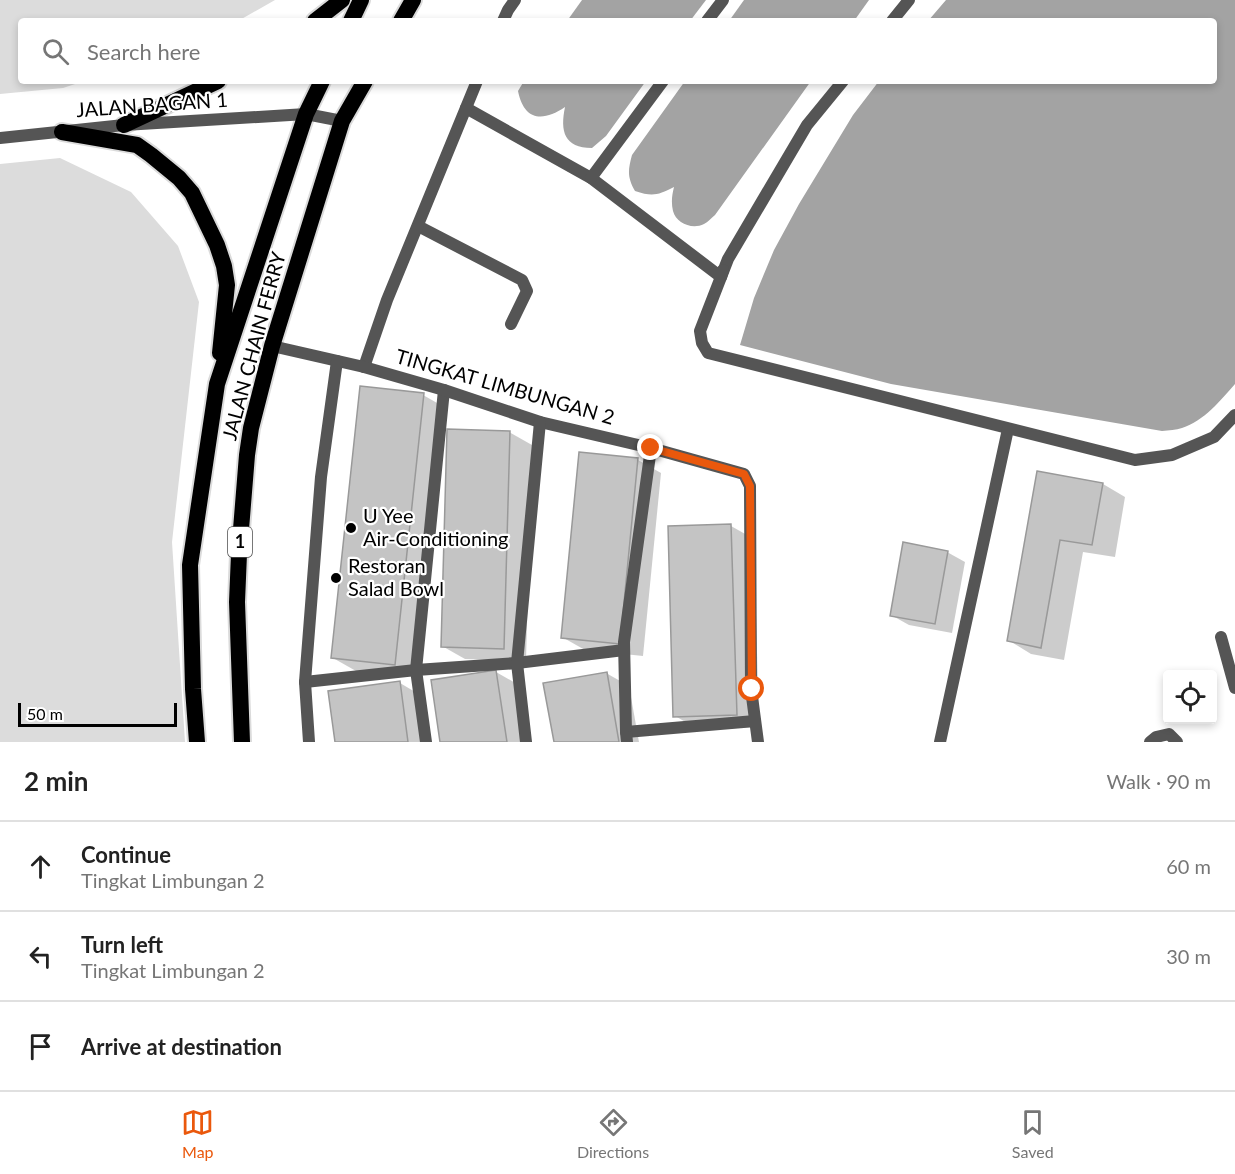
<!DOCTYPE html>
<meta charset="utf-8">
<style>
body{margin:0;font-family:Lato,sans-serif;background:#f6f6f6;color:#222}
.controls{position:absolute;right:18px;bottom:18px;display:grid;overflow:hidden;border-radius:6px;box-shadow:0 3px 9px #0003}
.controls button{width:54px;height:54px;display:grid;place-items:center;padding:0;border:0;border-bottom:2px solid #e0e0e0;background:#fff;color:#222;font:30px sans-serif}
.scale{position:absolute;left:18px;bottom:15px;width:159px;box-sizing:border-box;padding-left:6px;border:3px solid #000;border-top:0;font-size:16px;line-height:21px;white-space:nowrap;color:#000;-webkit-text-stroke:4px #fff;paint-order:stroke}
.stop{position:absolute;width:18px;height:18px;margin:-14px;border:4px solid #ea580c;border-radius:50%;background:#fff}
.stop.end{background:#ea580c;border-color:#fff;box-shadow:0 2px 6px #0008}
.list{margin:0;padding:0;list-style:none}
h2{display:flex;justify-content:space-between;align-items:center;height:78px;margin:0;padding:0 24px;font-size:26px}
h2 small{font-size:20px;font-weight:400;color:#767676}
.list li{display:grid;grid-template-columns:39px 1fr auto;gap:18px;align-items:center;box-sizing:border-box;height:90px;padding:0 24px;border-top:2px solid #e0e0e0}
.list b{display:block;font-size:22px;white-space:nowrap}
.list p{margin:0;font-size:20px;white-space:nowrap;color:#767676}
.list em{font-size:20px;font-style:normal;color:#767676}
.icon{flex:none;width:33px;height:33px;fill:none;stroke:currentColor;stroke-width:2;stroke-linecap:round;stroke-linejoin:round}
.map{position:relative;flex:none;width:1235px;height:742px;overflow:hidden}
.search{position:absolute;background:#fff;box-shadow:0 3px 9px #0003;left:18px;right:18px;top:18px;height:66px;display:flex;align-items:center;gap:15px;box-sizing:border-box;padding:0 21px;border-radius:6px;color:#767676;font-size:22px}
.sheet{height:348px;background:#fff}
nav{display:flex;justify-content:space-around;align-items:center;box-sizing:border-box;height:84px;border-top:2px solid #e0e0e0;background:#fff;font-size:16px;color:#767676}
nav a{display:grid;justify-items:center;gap:3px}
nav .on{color:#ea580c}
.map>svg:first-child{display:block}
</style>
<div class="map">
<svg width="1235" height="742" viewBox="0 0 1235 742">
<rect width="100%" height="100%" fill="#fff"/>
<g fill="#dcdcdc">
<polygon points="0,0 275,0 238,21 21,21 21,81 84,81 63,88 0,94"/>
<polygon points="60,158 131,192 178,246 199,302 172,542 185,742 0,742 0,164"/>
</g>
<g fill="#a3a3a3">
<polygon points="582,0 706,0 690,21 567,21"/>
<polygon points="744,0 869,0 854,21 729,21"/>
<path d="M946 0H1235V384C1220 401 1204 421 1182 428 1176 430 1169 430 1162 431L891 384 740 345 754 298 774 250 799 204 853 115 879 81H1214V21H928Z"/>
<path d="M524 81H646L606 136 592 148C564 148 560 131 565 107 543 122 524 121 518 91Z"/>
<path d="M685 81H811L715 215C711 218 708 222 704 224 692 230 676 223 673 211 671 202 672 195 674 187 658 195 653 197 635 191 627 177 628 170 632 155Z"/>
</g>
<g fill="#0003">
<polygon points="423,395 446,408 417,677 356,671 333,658"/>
<polygon points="509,432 532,445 526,661 465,659 442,646"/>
<polygon points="580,454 638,460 661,473 643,656 585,650 562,637"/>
<polygon points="1038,472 1103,484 1125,497 1115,557 1083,552 1064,660 1031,654 1008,640"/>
<polygon points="731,526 754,539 759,727 698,729 675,716"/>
<polygon points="947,552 965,562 952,633 909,625 891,615"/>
<polygon points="496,672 519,685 527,742 442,742"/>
<polygon points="606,673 629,686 639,742 555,742"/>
<polygon points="400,683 422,696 429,742 337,742"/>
</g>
<g fill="#c4c4c4" stroke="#999" stroke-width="1.5">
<polygon points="360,386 424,393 395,665 331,658"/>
<polygon points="447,429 510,431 504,649 441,647"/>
<polygon points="579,452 638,458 620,644 561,638"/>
<polygon points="1037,471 1103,483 1092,545 1060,540 1041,648 1007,641"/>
<polygon points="731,524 737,715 673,717 668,526"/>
<polygon points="903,542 948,551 935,624 890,616"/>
<polygon points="496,670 507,742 440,742 431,680"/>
<polygon points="607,672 619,742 554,742 543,683"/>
<polygon points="400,681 408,742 335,742 328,691"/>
</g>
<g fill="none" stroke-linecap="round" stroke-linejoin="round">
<defs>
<g id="trunk">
<polyline points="315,21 342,0"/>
<polyline points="351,21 361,0"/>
<polyline points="401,21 413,0"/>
<polyline points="124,125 218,81"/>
<polyline points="62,132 137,145 151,155 179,178 192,193 217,245 224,266 227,285 220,353"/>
<polyline points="197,742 193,689 190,565 217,384 306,114 322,81"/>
<polyline points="242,742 237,602 239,554 247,455 251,428 272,346 342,121 365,81"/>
</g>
</defs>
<use href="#trunk" stroke="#dbdbdb" stroke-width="20"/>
<g stroke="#555" stroke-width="12">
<polyline points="503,21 508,10 515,0"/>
<polyline points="707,21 723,0"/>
<polyline points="892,21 909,0"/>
<polyline points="843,81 807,125 728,259 700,331 702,343 708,353 1135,460 1172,455 1214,437 1235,415"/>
<polyline points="466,108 591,178 721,277 723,270"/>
<polyline points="591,178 663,81"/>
<polyline points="418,226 522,280 527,291 511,324"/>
<polyline points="364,367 387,300 477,81"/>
<polyline points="1221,637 1235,688"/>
<polyline points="305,682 416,670 517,663 624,650"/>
<polyline points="626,732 755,721"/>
<polyline points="426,742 416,670 444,390"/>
<polyline points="627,742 626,732 624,642 651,448"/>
<polyline points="940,742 1008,429"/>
<polyline points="1150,742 1156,737 1169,734 1177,742"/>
</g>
<g stroke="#555" stroke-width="12">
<polyline points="272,346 364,367 444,390 540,422 651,448 744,474 750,486 751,689 758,742"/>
<polyline points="309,742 305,682 321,477 337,361"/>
<polyline points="526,742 517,663 540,422"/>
</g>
<polyline stroke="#555" stroke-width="12" points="0,138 124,125 306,114 342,121"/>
<use href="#trunk" stroke="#000" stroke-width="16"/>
</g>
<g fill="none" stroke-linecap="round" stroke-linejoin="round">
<polyline stroke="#ea580c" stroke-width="8" points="651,448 744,474 750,486 752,689"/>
</g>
<g fill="#000" stroke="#fff" stroke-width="2">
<circle cx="351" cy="528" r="6"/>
<circle cx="336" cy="578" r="6"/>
</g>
<g text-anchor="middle" stroke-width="4.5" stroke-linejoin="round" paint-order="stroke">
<rect fill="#fff" stroke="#4c4c4c" stroke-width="1.5" x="228" y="527" width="24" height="30" rx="4.5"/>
<g font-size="18" font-weight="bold" fill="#000">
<text x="240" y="548">1</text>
</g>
<g font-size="20" fill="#000" stroke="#fff">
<text transform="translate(152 105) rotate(-4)" y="7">JALAN BAGAN 1</text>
<text transform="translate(254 346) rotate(-75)" y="7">JALAN CHAIN FERRY</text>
<text transform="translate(505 387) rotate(16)" y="7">TINGKAT LIMBUNGAN 2</text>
</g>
<g font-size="20" fill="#000" stroke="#fff" text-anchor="start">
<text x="363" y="523">U Yee<tspan x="363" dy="23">Air-Conditioning</tspan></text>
<text x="348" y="573">Restoran<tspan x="348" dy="23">Salad Bowl</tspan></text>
</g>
</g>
</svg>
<div class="controls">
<button><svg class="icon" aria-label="locate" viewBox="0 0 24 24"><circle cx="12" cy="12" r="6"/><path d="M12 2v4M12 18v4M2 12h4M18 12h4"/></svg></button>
</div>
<div class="scale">50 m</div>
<div class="stop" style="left:752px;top:689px"></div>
<div class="stop end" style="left:651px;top:448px"></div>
<div class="search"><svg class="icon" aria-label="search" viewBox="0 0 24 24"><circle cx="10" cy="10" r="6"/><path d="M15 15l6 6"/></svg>Search here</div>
</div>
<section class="sheet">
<h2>2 min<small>Walk · 90 m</small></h2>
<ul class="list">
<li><svg class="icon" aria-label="ahead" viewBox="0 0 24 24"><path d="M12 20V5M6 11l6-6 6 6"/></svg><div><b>Continue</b><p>Tingkat Limbungan 2</p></div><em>60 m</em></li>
<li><svg class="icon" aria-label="left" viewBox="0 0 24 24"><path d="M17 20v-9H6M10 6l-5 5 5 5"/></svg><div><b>Turn left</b><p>Tingkat Limbungan 2</p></div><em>30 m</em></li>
<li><svg class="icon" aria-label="arrive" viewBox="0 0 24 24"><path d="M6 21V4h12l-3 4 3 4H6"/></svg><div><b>Arrive at destination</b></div></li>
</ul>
</section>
<nav>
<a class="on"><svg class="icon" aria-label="map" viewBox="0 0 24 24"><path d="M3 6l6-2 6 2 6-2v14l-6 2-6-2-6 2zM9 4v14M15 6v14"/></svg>Map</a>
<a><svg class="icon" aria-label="directions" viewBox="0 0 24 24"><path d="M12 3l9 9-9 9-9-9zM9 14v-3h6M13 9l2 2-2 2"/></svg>Directions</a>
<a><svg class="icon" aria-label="saved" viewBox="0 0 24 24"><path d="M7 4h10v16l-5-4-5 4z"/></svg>Saved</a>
</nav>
